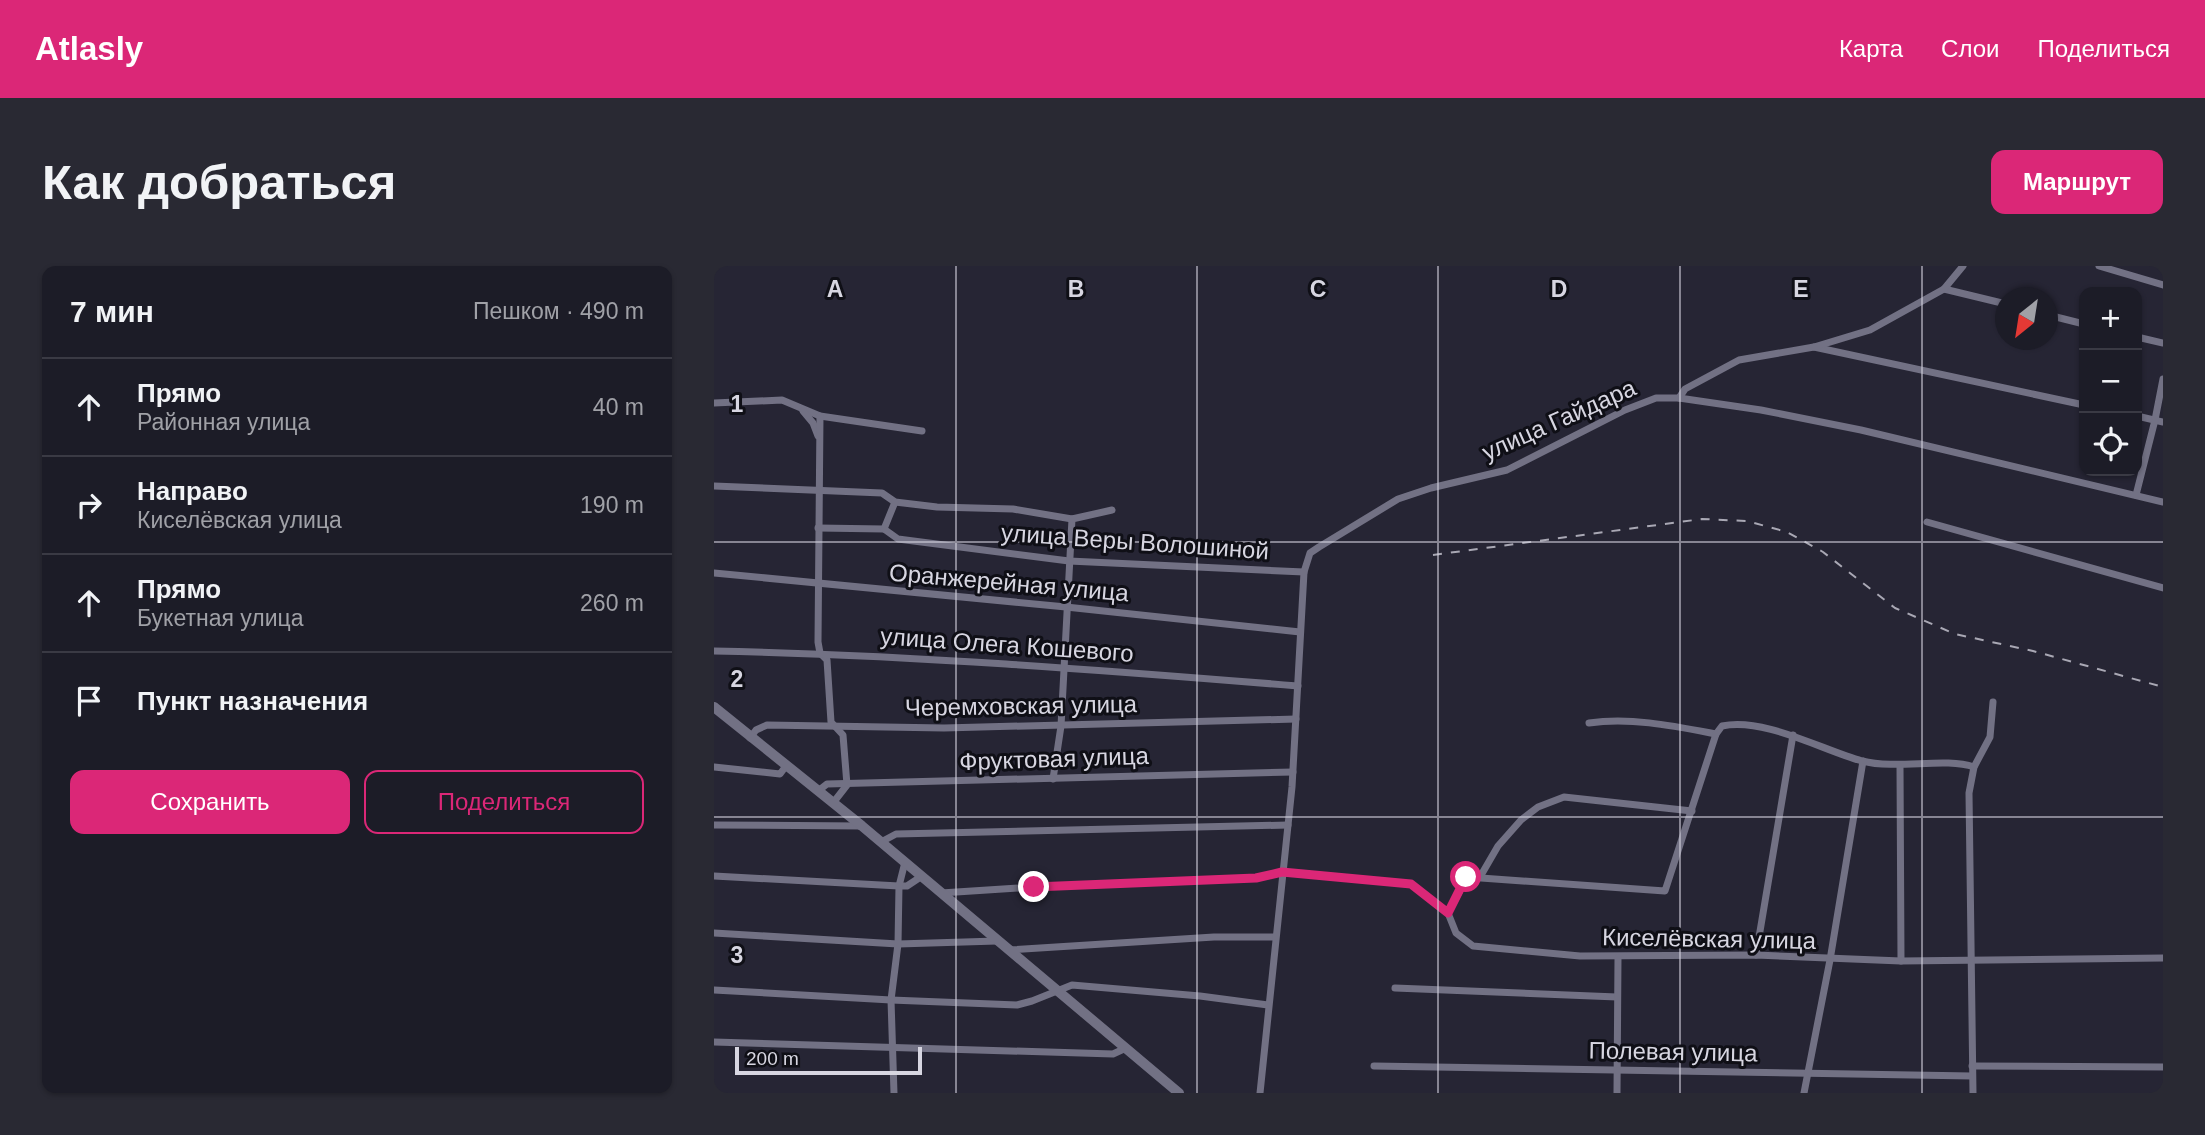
<!DOCTYPE html>
<html lang="ru">
<meta charset="utf-8">
<style>
body{margin:0;font-family:Arial,sans-serif;background:#292933;color:#f1f3f6}
.controls{position:absolute;right:21px;top:21px;display:grid;overflow:hidden;border-radius:14px;box-shadow:0 2px 5px #0004}
.controls button{width:63px;height:63px;display:grid;place-items:center;padding:0;border:0;border-bottom:2px solid #3a3a44;background:#1c1c27;color:#f1f3f6;font:35px sans-serif}
.compass{position:absolute;left:1281px;top:21px;width:63px;height:63px;border-radius:50%;background:#1c1c27;box-shadow:0 2px 5px #0004;rotate:210deg}
.scale{position:absolute;left:21px;bottom:18px;width:187px;box-sizing:border-box;padding-left:7px;border:4px solid #d7d6e1;border-top:0;font-size:19px;line-height:24px;white-space:nowrap;color:#d7d6e1;-webkit-text-stroke:5px #0f0f16;paint-order:stroke}
.stop{position:absolute;width:21px;height:21px;margin:-16px;border:5px solid #db2777;border-radius:50%;background:#fff}
.stop.end{background:#db2777;border-color:#fff;box-shadow:0 2px 7px #0008}
.list{margin:0;padding:0;list-style:none}
h2{display:flex;justify-content:space-between;align-items:center;height:91px;margin:0;padding:0 28px;font-size:30px}
h2 small{font-size:23px;font-weight:400;color:#a0a1a7}
.list li{display:grid;grid-template-columns:46px 1fr auto;gap:21px;align-items:center;box-sizing:border-box;height:98px;padding:0 28px;border-top:2px solid #3a3a44}
.list b{display:block;font-size:26px;white-space:nowrap}
.list p{margin:0;font-size:23px;white-space:nowrap;color:#a0a1a7}
.list em{font-size:23px;font-style:normal;color:#a0a1a7}
.actions{display:flex;gap:14px;padding:21px 28px}
.actions a{flex:1;padding:16px 0;border:2px solid #db2777;border-radius:14px;text-align:center;font-size:24px;color:#db2777}
.actions .main{background:#db2777;color:#fff}
.icon{flex:none;width:38px;height:38px;fill:none;stroke:currentColor;stroke-width:2;stroke-linecap:round;stroke-linejoin:round}
.map{position:relative;flex:none;width:1449px;height:827px;overflow:hidden;border-radius:14px}
header{display:flex;align-items:center;gap:42px;box-sizing:border-box;height:98px;padding:0 35px;background:#db2777;color:#fff}
header strong{font-size:33px}
nav{display:flex;gap:38px;margin-inline-start:auto;font-size:24px}
.intro{display:flex;align-items:center;justify-content:space-between;box-sizing:border-box;height:168px;padding:0 42px}
h1{margin:0;font-size:49px}
.button{padding:18px 32px;border-radius:14px;background:#db2777;color:#fff;font-size:24px;font-weight:700}
main{display:flex;gap:42px;padding:0 42px}
aside{flex:1;background:#1c1c27;border-radius:14px;box-shadow:0 2px 5px #0004}
.map>svg:first-child{display:block}
</style>
<header>
<strong>Atlasly</strong>
<nav><a>Карта</a><a>Слои</a><a>Поделиться</a></nav>
</header>
<div class="intro"><h1>Как добраться</h1><a class="button">Маршрут</a></div>
<main>
<aside>
<h2>7 мин<small>Пешком · 490 m</small></h2>
<ul class="list">
<li><svg class="icon" aria-label="ahead" viewBox="0 0 24 24"><path d="M12 20V5M6 11l6-6 6 6"/></svg><div><b>Прямо</b><p>Районная улица</p></div><em>40 m</em></li>
<li><svg class="icon" aria-label="right" viewBox="0 0 24 24"><path d="M7 20v-9h11M14 6l5 5-5 5"/></svg><div><b>Направо</b><p>Киселёвская улица</p></div><em>190 m</em></li>
<li><svg class="icon" aria-label="ahead" viewBox="0 0 24 24"><path d="M12 20V5M6 11l6-6 6 6"/></svg><div><b>Прямо</b><p>Букетная улица</p></div><em>260 m</em></li>
<li><svg class="icon" aria-label="arrive" viewBox="0 0 24 24"><path d="M6 21V4h12l-3 4 3 4H6"/></svg><div><b>Пункт назначения</b></div></li>
</ul>
<div class="actions"><a class="main">Сохранить</a><a>Поделиться</a></div>
</aside>
<div class="map">
<svg width="1449" height="827" viewBox="0 0 1449 827">
<rect width="100%" height="100%" fill="#262534"/>
<g fill="none" stroke-linecap="round" stroke-linejoin="round">
<g stroke="#727184" stroke-width="7">
<polyline points="1385,0 1449,19"/>
<polyline points="1230,23 1292,38"/>
<polyline points="1334,49 1370,58"/>
<polyline points="1423,71 1449,77"/>
<polyline points="1100,81 1370,139"/>
<polyline points="965,132 971,123 1025,94 1100,81 1156,64 1230,23 1249,0"/>
<polyline points="0,137 68,134 106,150 208,165"/>
<polyline points="89,145 99,157 104,170"/>
<polyline points="106,150 104,376 106,387 113,394 117,456 129,469 133,519 119,537"/>
<polyline points="1423,150 1449,156"/>
<polyline points="0,220 168,227 181,236 223,241 299,243 358,253"/>
<polyline points="1422,229 1441,154 1449,113"/>
<polyline points="1213,256 1449,322"/>
<polyline points="104,262 170,263 181,236"/>
<polyline points="170,263 184,273 355,295 590,306"/>
<polyline points="0,307 352,341 586,366"/>
<path d="M0 385C195 389 389 404 584 420"/>
<path d="M875 457C917 451 960 460 1002 468"/>
<polyline points="36,472 42,464 53,459 230,462 582,453"/>
<polyline points="1186,500 1187,695"/>
<polyline points="0,501 66,508 72,500"/>
<polyline points="339,513 347,460 358,253 398,244"/>
<polyline points="104,525 113,518 579,506"/>
<polyline points="0,559 148,560"/>
<polyline points="167,576 182,568 574,559"/>
<polyline points="0,610 185,620 193,620 208,610"/>
<polyline points="766,611 784,580 807,554 824,541 850,531 978,545"/>
<polyline points="227,627 320,621 542,612 568,606 697,618 734,647 742,667 759,680 866,690 1042,689 1187,695 1449,692"/>
<path d="M734 647 753 611 951 625 1002 468 1008 460C1050 451 1108 484 1148 495 1184 504 1230 491 1260 501"/>
<polyline points="0,667 184,678 283,675"/>
<polyline points="296,684 500,671 561,671"/>
<polyline points="1042,689 1079,469"/>
<polyline points="681,722 903,731"/>
<polyline points="0,724 177,734 303,739 318,735 358,719 486,730 554,739"/>
<polyline points="0,776 399,788 412,782"/>
<polyline points="660,800 1258,810"/>
<polyline points="1258,800 1449,801"/>
<polyline points="180,827 177,734 184,678 185,620 191,596"/>
<polyline points="546,827 578,521 590,306 596,287 605,281 684,233 717,222 793,204 911,144 942,132 965,132 1047,144 1147,164 1449,236"/>
<polyline points="903,827 904,692"/>
<polyline points="1090,827 1116,694 1149,495"/>
<polyline points="1259,827 1255,527 1260,501 1276,471 1279,436"/>
</g>
<polyline stroke="#727184" stroke-width="10" points="0,441 148,560 465,827"/>
<polyline stroke="#a9a8b4" stroke-width="2" stroke-dasharray="9 9" stroke-linecap="butt" points="719,289 988,253 1033,255 1073,266 1109,286 1181,342 1241,368 1319,385 1449,421"/>
</g>
<g fill="none" stroke-linecap="round" stroke-linejoin="round">
<polyline stroke="#db2777" stroke-width="9" points="320,621 542,612 568,606 697,618 734,647 752,611"/>
</g>
<path fill="none" stroke="#d7d6e1" stroke-width="2" stroke-opacity="0.55" d="M242 0V827M483 0V827M724 0V827M966 0V827M1208 0V827M0 276H1449M0 551H1449"/>
<g text-anchor="middle" stroke-width="6" stroke-linejoin="round" paint-order="stroke">
<g font-size="24" fill="#d7d6e1" stroke="#0f0f16">
<text transform="translate(845 154) rotate(-24)" y="8">улица Гайдара</text>
<text transform="translate(421 276) rotate(4)" y="8">улица Веры Волошиной</text>
<text transform="translate(295 317) rotate(5)" y="8">Оранжерейная улица</text>
<text transform="translate(293 379) rotate(4)" y="8">улица Олега Кошевого</text>
<text transform="translate(307 440) rotate(-1)" y="8">Черемховская улица</text>
<text transform="translate(340 493) rotate(-2)" y="8">Фруктовая улица</text>
<text transform="translate(995 673) rotate(1)" y="8">Киселёвская улица</text>
<text transform="translate(959 786) rotate(1)" y="8">Полевая улица</text>
</g>
</g>
<g font-size="23" text-anchor="middle" font-weight="bold" fill="#d7d6e1" stroke="#0f0f16" stroke-width="6" stroke-linejoin="round" paint-order="stroke">
<text x="121" y="31">A</text>
<text x="362" y="31">B</text>
<text x="604" y="31">C</text>
<text x="845" y="31">D</text>
<text x="1087" y="31">E</text>
<text x="23" y="146">1</text>
<text x="23" y="421">2</text>
<text x="23" y="697">3</text>
</g>
</svg>
<div class="controls">
<button>+</button>
<button>−</button>
<button><svg class="icon" aria-label="locate" viewBox="0 0 24 24"><circle cx="12" cy="12" r="6"/><path d="M12 2v4M12 18v4M2 12h4M18 12h4"/></svg></button>
</div>
<svg class="compass" viewBox="-18 -18 36 36"><path d="M0-13l5 13h-10z" fill="#e53935"/><path d="M0 13l5-13h-10z" fill="#a0a1a7"/></svg>
<div class="scale">200 m</div>
<div class="stop" style="left:752px;top:611px"></div>
<div class="stop end" style="left:320px;top:621px"></div>
</div>
</main>
